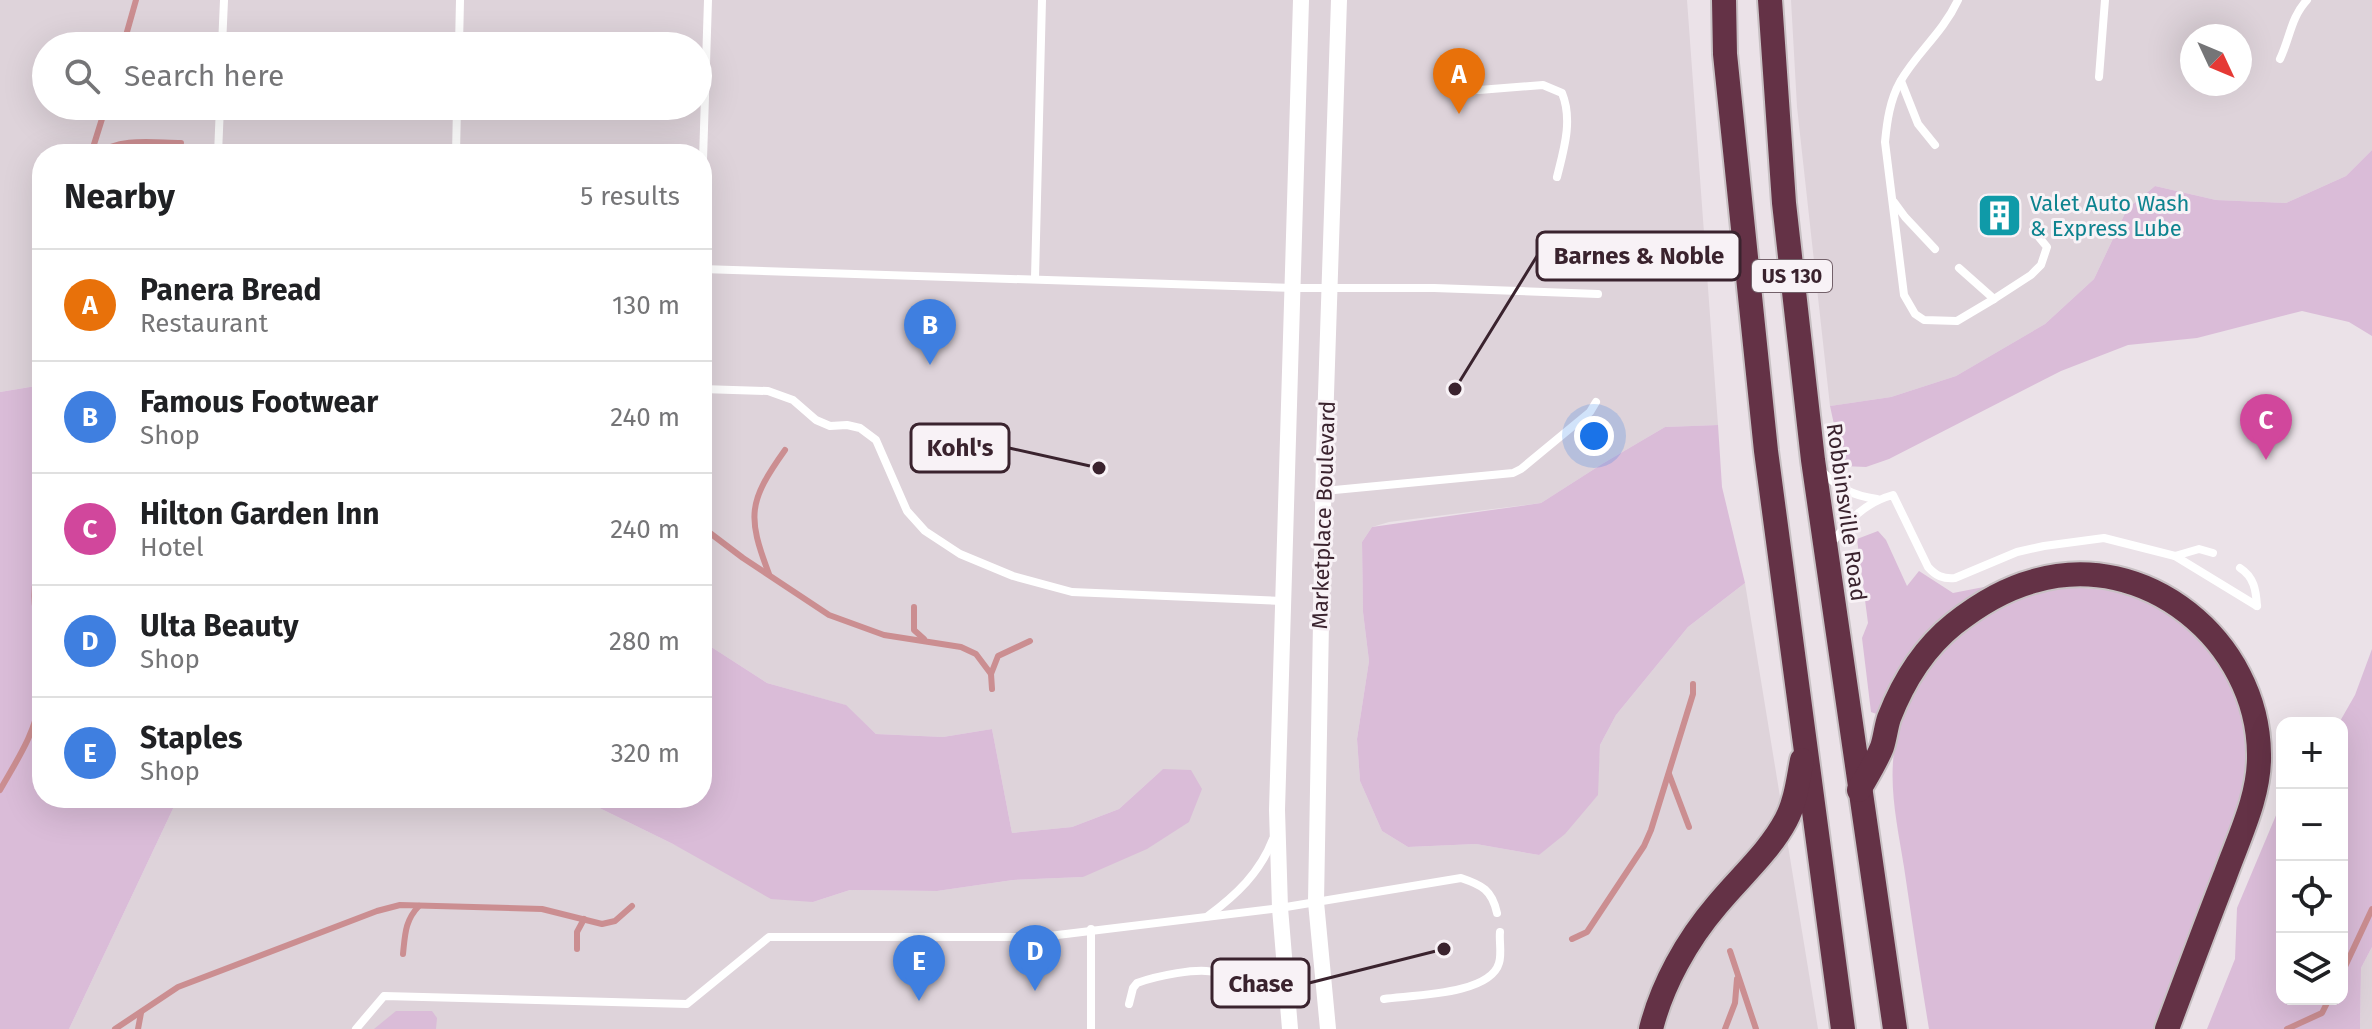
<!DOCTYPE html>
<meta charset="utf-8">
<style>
body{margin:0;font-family:"Fira Sans",sans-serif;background:#f2f2f2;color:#202124}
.controls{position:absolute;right:24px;bottom:24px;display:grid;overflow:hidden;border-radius:16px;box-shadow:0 8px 32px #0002}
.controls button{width:72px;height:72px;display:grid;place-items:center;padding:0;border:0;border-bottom:2px solid #e0e0e0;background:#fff;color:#202124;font:40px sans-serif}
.compass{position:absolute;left:2180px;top:24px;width:72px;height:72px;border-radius:50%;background:#fff;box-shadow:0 8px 32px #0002;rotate:134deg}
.you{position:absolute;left:1594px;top:436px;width:28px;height:28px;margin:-20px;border:6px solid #fff;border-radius:50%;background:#1a73e8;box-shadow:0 0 0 12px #1a73e833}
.badge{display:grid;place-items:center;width:52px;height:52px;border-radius:50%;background:#3f777b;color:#fff;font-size:26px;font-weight:700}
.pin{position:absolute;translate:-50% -66px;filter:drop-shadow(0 2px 4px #0008)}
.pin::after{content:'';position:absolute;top:42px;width:28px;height:24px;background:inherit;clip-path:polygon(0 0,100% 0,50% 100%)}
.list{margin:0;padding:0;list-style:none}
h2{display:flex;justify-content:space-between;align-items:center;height:104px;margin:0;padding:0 32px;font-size:34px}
h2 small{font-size:26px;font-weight:400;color:#757577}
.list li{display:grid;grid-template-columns:52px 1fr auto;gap:24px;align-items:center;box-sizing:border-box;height:112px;padding:0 32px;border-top:2px solid #e0e0e0}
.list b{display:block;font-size:30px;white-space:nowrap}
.list p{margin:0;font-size:26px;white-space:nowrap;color:#757577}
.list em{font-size:26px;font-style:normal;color:#757577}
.icon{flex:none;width:44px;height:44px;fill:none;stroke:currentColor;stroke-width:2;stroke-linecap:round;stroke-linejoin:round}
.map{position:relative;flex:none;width:2372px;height:1029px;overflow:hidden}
.search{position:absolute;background:#fff;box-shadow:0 8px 32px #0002;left:32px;top:32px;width:680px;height:88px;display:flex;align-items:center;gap:20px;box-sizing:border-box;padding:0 28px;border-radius:44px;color:#757577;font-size:30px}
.panel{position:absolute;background:#fff;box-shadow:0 8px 32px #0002;left:32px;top:144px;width:680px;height:664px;border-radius:32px}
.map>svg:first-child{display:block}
</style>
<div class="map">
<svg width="2372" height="1029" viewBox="0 0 2372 1029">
<rect width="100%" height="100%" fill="#ebe2e8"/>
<g fill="#ded3da" fill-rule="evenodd">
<path d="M0 0H1687L1718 425 1665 427 1602 464 1541 503 1389 522 1372 527 1362 542 1363 612 1369 661 1357 739 1360 781 1382 831 1408 847 1476 844 1539 855 1597 796 1600 745 1616 715 1688 627 1745 583 1818 1029H69L178 798H579L673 844 813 902 850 890 937 891 1013 880 1083 877 1163 769 1119 809 1072 827 1012 833 992 729 943 737 876 734 845 705 767 683 702 641V154H42V385L0 392ZM46 46H698V106H46Z"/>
<path d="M1791 0H2372V150L2346 176 2286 203 2216 200 2155 186 2127 209 2094 279 2045 324 1956 376 1891 397 1830 406 1797 107ZM2192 36H2240V84H2192Z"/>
<polygon points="2372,947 2372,1029 2360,1029 2361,968"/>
</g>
<g fill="#dabcd8">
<polygon points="2372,150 2372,336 2349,322 2302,311 2197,338 2128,345 2061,371 1889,459 1866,467 1843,466 1830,406 1891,397 1956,376 2045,324 2094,279 2127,209 2155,186 2216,200 2286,203 2346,176"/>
<polygon points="42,385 42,798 178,798 69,1029 0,1029 0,392"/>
<polygon points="1718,425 1722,487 1745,583 1688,627 1616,715 1600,745 1598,795 1565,834 1539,855 1476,844 1408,847 1382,831 1360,781 1357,739 1369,661 1363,612 1362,542 1372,527 1541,503 1602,464 1665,427"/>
<polygon points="1878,531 1886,540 1907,586 1919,571 1953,593 1994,585 1879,715 1871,712 1862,638 1868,623 1857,539"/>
<path d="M2071 587 2118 591 2172 613 2214 654 2230 679 2241 710 2248 760 2240 806 2153 1029H1929C1920 975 1912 921 1904 867 1898 829 1889 790 1894 752 1904 680 1961 616 2030 594 2043 590 2058 589 2071 587Z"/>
<polygon points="702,641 767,683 846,705 876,734 943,737 992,729 1012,833 1072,827 1119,809 1163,769 1191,770 1202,789 1189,822 1147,849 1083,877 1013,880 937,891 850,890 813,902 771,899 673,844 579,798 702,798"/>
<polygon points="2372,649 2372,947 2361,968 2360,1029 2207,1029 2235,959 2237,908 2282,801 2282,999 2342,999 2342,723 2339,723 2355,695"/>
<polygon points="396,1011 432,1011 437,1018 436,1029 374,1029"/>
</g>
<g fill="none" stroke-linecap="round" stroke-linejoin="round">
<g stroke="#cb8e91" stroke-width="6">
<polyline points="123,46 136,0"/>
<polyline points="91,154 106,106"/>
<path d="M98 154C120 137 155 143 181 143"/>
<polyline points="702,527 743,558 829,615 884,635 961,647 976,654 991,674 992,689"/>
<path d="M769 574C747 516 748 502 785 450"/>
<polyline points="914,607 914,630 924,639"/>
<polyline points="991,674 998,656 1030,641"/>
<polyline points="1669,774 1689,827"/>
<path d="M0 790C17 760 35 734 40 700 42 686 43 670 42 656 40 630 26 588 42 565"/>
<polyline points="1572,939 1587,932 1644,846 1651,830 1693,694 1693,684"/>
<polyline points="577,949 577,932 584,919"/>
<polyline points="1730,951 1756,1029"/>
<path d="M403 954C405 935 405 920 419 906"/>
<polyline points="2342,973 2372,909"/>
<polyline points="115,1029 178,987 377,911 400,905 542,909 602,924 615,921 632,906"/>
<polyline points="138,1029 141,1013"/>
<polyline points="1725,1029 1735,1003 1737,979"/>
<polyline points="2287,1029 2322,1013 2329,999"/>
</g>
<defs>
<g id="highway">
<polyline points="1724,0 1725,54 1766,451 1843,1029"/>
<polyline points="1770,0 1784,203 1813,460 1895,1029"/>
<path d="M1859 790C1867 776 1876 762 1882 747 1885 738 1886 727 1889 718 1903 682 1924 648 1954 624 1978 605 2004 589 2034 581 2145 548 2258 641 2259 754 2260 796 2239 837 2225 876 2205 927 2186 978 2167 1029"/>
<path d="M1651 1029C1662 985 1687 940 1717 905 1740 877 1769 852 1786 820 1796 801 1798 780 1802 760"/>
</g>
</defs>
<use href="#highway" stroke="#c8c1c4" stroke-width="28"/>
<g stroke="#fff" stroke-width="8">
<path d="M1958 0C1942 34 1917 52 1900 82 1890 100 1887 121 1885 142L1904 295 1915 314 1924 320 1957 321 1994 299 2031 275 2041 265 2047 247 2033 230"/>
<polyline points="222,46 224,0"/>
<polyline points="459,46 460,0"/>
<path d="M2280 59C2290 38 2291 17 2307 0"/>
<path d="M1451 65 1457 80 1465 87 1479 90 1543 85 1562 93C1573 120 1564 149 1557 177"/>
<polyline points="2099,77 2105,0"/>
<polyline points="1901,81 1918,124 1935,145"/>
<polyline points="218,154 220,106"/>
<polyline points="456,154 457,106"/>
<polyline points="702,192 708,0"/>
<polyline points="1894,202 1905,217 1935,249"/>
<polyline points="1959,268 1994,299"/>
<polyline points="702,269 1294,288 1434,288 1598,294"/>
<polyline points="1035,278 1042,0"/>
<polyline points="702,389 768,391 793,400 816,420 830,426 847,425 860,428 876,440 907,511 925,531 960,554 1013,576 1072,592 1282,601"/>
<path d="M1820 469C1836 487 1853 496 1877 499"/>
<polyline points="1324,491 1513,473 1521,469 1590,412 1596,402"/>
<path d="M1830 545C1849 521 1863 503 1893 495L1928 567C1936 576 1943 579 1955 578L2017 552 2044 546 2104 538 2175 556 2257 606"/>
<polyline points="2175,556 2199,549 2213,553"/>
<path d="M2240 568C2254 577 2256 590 2257 606"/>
<path d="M1208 916C1236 895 1260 873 1273 839"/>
<polyline points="1091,929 1091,1029"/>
<path d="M1384 999C1412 995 1490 995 1499 963 1502 954 1499 941 1500 932"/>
<path d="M1129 1004 1133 988 1137 983C1153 977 1201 966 1216 973L1223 990"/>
<path d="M356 1029 384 996 687 1004 769 937H1041L1280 908 1461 878C1482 885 1492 890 1497 913"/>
</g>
<g stroke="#fff" stroke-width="16">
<polyline points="1290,1029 1280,908 1277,810 1301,0"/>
<polyline points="1328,1029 1316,902 1324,455 1339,0"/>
</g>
<use href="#highway" stroke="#643246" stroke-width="24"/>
</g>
<defs>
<symbol id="building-square" viewBox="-11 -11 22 22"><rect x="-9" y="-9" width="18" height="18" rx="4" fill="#0f9aa8" stroke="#f8f2f6"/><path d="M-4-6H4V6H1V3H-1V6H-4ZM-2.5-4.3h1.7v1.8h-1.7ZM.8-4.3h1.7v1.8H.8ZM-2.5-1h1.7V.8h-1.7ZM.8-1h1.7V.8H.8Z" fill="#fff"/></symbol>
</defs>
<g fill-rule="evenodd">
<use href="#building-square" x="1974" y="190" width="51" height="51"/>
</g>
<g text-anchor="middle" stroke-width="6" stroke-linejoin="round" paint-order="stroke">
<rect fill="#f8f2f6" stroke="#73616a" stroke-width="2" x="1752" y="260" width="80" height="32" rx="6"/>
<g font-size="20" font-weight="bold" fill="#3a232e">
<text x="1792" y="283">US 130</text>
</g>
<g font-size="22" fill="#0d838f" stroke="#f8f2f6" text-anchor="start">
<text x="2030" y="211">Valet Auto Wash<tspan x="2030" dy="25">&amp; Express Lube</tspan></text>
</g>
<g font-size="22" fill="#3a232e" stroke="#f8f2f6">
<text transform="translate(1847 512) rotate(82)" y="8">Robbinsville Road</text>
<text transform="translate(1323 515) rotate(-88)" y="8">Marketplace Boulevard</text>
</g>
</g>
<path fill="none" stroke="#3a232e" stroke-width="3" d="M1455 389L1537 256M1099 468L1009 448M1444 949L1309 983"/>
<g fill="#3a232e" stroke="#f8f2f6" stroke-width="3">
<circle cx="1455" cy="389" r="8"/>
<circle cx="1099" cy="468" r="8"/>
<circle cx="1444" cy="949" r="8"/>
</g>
<g fill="#f8f2f6" stroke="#3a232e" stroke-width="3">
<rect x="1537" y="232" width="203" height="48" rx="8"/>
<rect x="911" y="424" width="98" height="48" rx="8"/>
<rect x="1212" y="959" width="97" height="48" rx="8"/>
</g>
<g font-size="24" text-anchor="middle" font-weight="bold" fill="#3a232e">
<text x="1639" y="264">Barnes &amp; Noble</text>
<text x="960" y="456">Kohl's</text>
<text x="1261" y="992">Chase</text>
</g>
</svg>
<div class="controls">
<button>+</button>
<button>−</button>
<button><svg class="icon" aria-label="locate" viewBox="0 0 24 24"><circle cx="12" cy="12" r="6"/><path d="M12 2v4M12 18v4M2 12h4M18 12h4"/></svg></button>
<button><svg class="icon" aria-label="layers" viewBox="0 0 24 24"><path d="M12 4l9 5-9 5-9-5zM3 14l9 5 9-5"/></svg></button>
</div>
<svg class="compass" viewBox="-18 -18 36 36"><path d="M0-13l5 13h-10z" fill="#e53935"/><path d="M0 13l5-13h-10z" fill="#757577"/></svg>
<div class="you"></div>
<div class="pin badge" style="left:1459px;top:114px;background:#e8710a">A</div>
<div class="pin badge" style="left:930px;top:365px;background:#3f7fe0">B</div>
<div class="pin badge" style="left:2266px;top:460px;background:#d1479c">C</div>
<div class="pin badge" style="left:1035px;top:991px;background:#3f7fe0">D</div>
<div class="pin badge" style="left:919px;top:1001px;background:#3f7fe0">E</div>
<div class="search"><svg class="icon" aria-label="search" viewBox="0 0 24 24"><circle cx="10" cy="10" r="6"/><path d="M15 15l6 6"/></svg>Search here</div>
<section class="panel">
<h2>Nearby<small>5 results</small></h2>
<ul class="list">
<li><span class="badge" style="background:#e8710a">A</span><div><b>Panera Bread</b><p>Restaurant</p></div><em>130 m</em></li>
<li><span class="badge" style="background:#3f7fe0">B</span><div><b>Famous Footwear</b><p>Shop</p></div><em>240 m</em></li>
<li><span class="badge" style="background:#d1479c">C</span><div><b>Hilton Garden Inn</b><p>Hotel</p></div><em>240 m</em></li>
<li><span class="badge" style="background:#3f7fe0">D</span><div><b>Ulta Beauty</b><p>Shop</p></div><em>280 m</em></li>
<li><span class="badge" style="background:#3f7fe0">E</span><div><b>Staples</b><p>Shop</p></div><em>320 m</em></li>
</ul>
</section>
</div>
